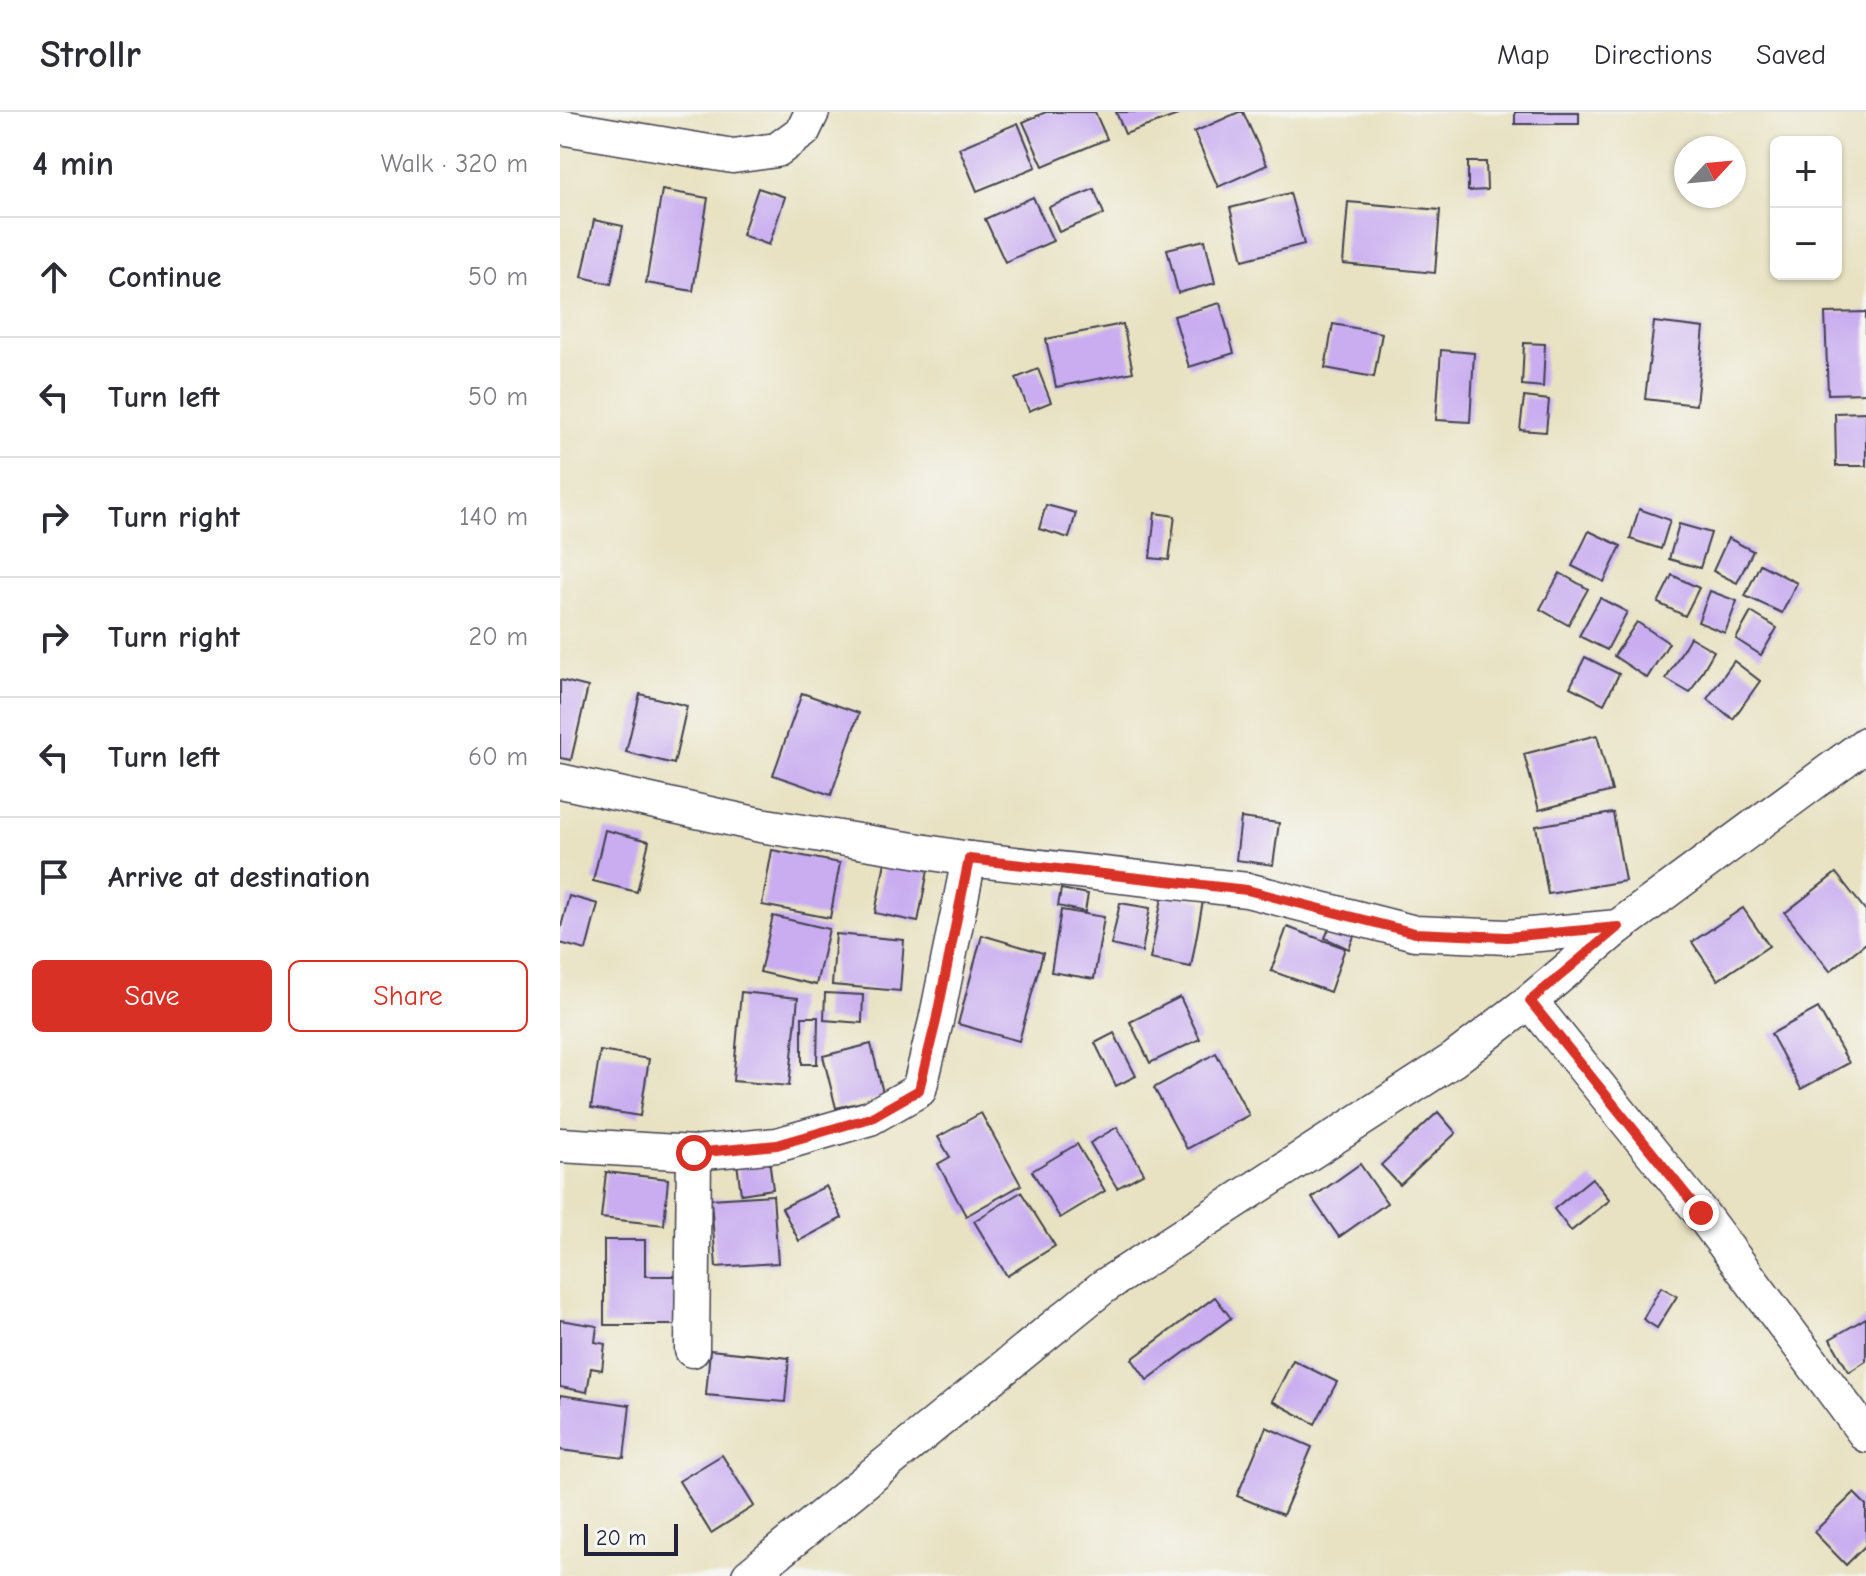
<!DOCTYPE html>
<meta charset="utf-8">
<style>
body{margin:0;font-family:"Comic Neue",sans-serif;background:#f7f7f7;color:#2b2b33}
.controls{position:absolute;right:24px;top:24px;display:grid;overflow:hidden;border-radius:12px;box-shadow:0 2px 6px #0004}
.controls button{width:72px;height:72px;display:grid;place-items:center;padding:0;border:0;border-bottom:2px solid #e1e1e2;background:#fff;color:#2b2b33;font:40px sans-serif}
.compass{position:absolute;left:1114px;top:24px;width:72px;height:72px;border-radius:50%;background:#fff;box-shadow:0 2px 6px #0004;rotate:64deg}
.scale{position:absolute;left:24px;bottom:20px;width:94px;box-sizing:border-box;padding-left:8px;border:4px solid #22223b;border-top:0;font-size:22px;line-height:28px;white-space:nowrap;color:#22223b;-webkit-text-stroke:6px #f6f6f2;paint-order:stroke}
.stop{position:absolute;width:24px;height:24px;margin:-18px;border:6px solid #d93025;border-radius:50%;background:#fff}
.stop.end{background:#d93025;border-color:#fff;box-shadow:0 2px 8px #0008}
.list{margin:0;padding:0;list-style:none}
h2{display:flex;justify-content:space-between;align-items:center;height:104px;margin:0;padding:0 32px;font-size:34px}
h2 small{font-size:26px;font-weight:400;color:#7c7c81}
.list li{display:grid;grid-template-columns:52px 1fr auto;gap:24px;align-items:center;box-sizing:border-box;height:120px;padding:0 32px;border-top:2px solid #e1e1e2}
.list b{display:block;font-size:30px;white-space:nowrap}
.list em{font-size:26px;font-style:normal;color:#7c7c81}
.actions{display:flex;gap:16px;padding:24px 32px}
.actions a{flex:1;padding:18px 0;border:2px solid #d93025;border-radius:12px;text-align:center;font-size:28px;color:#d93025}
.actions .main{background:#d93025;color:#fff}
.icon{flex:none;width:44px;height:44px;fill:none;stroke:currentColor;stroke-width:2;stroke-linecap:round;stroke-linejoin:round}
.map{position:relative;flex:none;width:1306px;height:1464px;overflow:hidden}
header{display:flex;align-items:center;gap:48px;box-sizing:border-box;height:112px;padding:0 40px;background:#fff;border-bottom:2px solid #e1e1e2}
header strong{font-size:38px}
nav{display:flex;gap:44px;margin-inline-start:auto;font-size:28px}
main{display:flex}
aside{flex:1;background:#fff}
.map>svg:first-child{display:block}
</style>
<header>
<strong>Strollr</strong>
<nav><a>Map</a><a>Directions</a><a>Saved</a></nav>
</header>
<main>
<aside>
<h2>4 min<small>Walk · 320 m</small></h2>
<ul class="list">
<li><svg class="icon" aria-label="ahead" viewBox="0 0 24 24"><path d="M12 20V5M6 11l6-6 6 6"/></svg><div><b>Continue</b></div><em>50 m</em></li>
<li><svg class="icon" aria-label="left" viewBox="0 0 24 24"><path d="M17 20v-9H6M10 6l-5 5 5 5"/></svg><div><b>Turn left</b></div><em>50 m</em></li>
<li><svg class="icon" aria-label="right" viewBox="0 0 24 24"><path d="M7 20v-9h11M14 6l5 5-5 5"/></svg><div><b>Turn right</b></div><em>140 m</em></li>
<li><svg class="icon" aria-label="right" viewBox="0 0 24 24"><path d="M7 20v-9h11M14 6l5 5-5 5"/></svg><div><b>Turn right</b></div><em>20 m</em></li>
<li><svg class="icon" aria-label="left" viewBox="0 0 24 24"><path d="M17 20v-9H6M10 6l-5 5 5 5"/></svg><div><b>Turn left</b></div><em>60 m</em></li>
<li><svg class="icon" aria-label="arrive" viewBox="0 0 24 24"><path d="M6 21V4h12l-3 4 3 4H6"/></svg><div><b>Arrive at destination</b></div></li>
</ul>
<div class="actions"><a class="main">Save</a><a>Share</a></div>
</aside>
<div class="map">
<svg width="1306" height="1464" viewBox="0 0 1306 1464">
<rect width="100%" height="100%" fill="#f6f6f2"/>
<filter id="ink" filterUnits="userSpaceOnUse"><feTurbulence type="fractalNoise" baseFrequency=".0125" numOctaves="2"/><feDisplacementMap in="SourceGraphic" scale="16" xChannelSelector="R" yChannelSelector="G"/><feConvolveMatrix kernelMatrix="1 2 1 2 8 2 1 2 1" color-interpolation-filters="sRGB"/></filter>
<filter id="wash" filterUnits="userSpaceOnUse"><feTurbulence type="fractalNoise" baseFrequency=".006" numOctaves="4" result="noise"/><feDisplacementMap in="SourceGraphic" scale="32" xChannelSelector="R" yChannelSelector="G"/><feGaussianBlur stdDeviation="1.8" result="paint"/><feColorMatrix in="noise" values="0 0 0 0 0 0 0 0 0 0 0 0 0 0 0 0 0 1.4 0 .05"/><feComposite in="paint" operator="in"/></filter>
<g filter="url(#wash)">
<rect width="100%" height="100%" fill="#e8e2c2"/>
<g id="blocks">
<g fill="#c9adf0">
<polygon points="486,0 535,0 547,27 483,54 463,10"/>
<polygon points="556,0 616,0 618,3 565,22"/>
<polygon points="679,0 683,0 707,53 658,75 634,20"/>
<rect x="955" y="0" width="64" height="12"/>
<polygon points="458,11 476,55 417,79 399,36"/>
<polygon points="908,50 926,50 927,78 908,79"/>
<polygon points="198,76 225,85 209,133 182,123"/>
<polygon points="534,77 544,102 499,120 489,95"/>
<polygon points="102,78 148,86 133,179 86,171"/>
<polygon points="730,81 744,132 683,148 670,96"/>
<polygon points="473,85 493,129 445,150 425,107"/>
<polygon points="788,90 880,98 875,161 783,152"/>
<polygon points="34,108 63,114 51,172 22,165"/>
<polygon points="645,128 655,171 618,181 607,137"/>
<polygon points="660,191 674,241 629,255 614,204"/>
<polygon points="1306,200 1306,281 1268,282 1265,201"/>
<polygon points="1094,210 1144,216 1136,293 1085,287"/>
<polygon points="563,212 573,260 496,275 486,227"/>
<polygon points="773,212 822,221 814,265 765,256"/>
<polygon points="964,231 985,232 983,275 962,273"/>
<polygon points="881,238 914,241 910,310 876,308"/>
<polygon points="478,257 491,290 469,299 456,266"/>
<polygon points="964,285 989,288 986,320 960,318"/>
<polygon points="1306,300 1306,354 1276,354 1275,301"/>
<polygon points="486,393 516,401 509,426 479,417"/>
<polygon points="1079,397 1110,408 1101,437 1070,427"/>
<polygon points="595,401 615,404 609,448 590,446"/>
<polygon points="1119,412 1151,421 1140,456 1109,447"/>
<polygon points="1029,419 1061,434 1044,470 1012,454"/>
<polygon points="1168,426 1193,439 1177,471 1153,459"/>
<polygon points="1200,452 1237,471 1222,501 1185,484"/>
<polygon points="1000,461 1028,477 1008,513 980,497"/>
<polygon points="1112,463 1139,476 1125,504 1098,491"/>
<polygon points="1150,479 1177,489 1165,521 1138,510"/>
<polygon points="1040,486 1067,500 1047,538 1019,524"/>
<polygon points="1191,500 1217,516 1201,543 1176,527"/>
<polygon points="1077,510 1109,531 1087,566 1054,544"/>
<polygon points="1130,525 1154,539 1130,581 1106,567"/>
<polygon points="1025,545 1059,562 1044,592 1010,575"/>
<polygon points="1174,549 1200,569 1173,607 1147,587"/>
<polygon points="0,568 28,575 11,648 0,646"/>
<polygon points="242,581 299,601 271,683 213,663"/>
<polygon points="80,582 127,594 114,652 66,640"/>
<polygon points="1037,623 1052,679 979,698 964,642"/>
<polygon points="1053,701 1065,769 988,782 976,714"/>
<polygon points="681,706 719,711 713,753 676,748"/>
<polygon points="45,718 89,729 77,780 33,769"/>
<polygon points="212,738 280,751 270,806 202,793"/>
<polygon points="325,750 368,758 358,810 315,801"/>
<polygon points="1276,761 1306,799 1306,831 1270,859 1225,801"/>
<polygon points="501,777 528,782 525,800 498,794"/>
<polygon points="603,781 643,789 631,855 590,847"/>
<polygon points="9,784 38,792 26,838 0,831 0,819"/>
<polygon points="560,791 590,796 582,840 551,833"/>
<polygon points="1183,796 1209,834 1158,868 1132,830"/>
<polygon points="501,798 544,805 534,867 491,860"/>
<polygon points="213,804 269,817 256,873 200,860"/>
<polygon points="772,809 796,819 789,837 765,826"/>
<polygon points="727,815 785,836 770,880 711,859"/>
<polygon points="276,822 344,828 340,879 272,873"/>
<polygon points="422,823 483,841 459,929 398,912"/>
<polygon points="181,880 238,886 229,974 173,969"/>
<polygon points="265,881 303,883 302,911 264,908"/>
<polygon points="620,885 640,927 590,951 570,910"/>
<polygon points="1258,896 1289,951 1241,977 1211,922"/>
<polygon points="242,905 258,905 257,952 242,952"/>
<polygon points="554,921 576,964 556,974 535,931"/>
<polygon points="311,932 324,985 276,996 263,944"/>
<polygon points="40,939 89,947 80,1004 31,996"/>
<polygon points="656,941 689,1003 627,1037 594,976"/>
<polygon points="878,1000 896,1021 840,1073 821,1053"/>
<polygon points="421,1001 461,1073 406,1104 378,1052 390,1045 378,1025"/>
<polygon points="557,1015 584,1061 557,1076 530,1031"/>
<polygon points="517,1032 545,1079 500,1106 472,1059"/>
<polygon points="209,1047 213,1077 181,1082 177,1051"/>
<polygon points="800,1052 827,1091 779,1125 752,1086"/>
<polygon points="46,1060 108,1067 104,1113 41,1106"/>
<polygon points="1032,1066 1050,1088 1011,1119 994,1097"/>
<polygon points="266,1074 282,1106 239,1129 222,1096"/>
<polygon points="461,1080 495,1134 447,1164 414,1109"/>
<polygon points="213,1083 218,1151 156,1155 151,1087"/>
<polygon points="44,1128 85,1128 85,1164 116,1164 117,1213 44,1213"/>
<polygon points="1101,1175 1117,1184 1097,1216 1083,1207"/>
<polygon points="655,1185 671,1206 587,1268 572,1247"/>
<polygon points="1306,1206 1306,1249 1289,1260 1270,1227"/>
<polygon points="0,1208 37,1214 35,1230 45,1232 42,1258 31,1256 27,1280 0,1275"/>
<polygon points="150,1238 229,1246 225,1290 146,1283"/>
<polygon points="733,1248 777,1270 755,1312 712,1289"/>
<polygon points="0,1283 70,1293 64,1346 0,1338"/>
<polygon points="706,1315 752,1335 723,1403 677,1384"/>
<polygon points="162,1343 194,1394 151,1421 119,1369"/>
<polygon points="1294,1381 1306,1393 1306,1433 1286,1453 1254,1420"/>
</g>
</g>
</g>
<g filter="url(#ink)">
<use href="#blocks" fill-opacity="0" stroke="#403f4f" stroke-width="2"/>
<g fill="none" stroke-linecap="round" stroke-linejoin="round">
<defs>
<g id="minor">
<polyline points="0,15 173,44 217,38 243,19 252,0"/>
<polyline points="0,669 200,713 409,747 687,778 855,821 947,825 1058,815"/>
<polyline points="970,889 1141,1101 1306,1323"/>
<polyline points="0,1033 134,1041 217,1033 310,1006 359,978 376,909 409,747"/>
<polyline points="132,1238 134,1041"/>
<polyline points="189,1464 543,1175 893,948 970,889 1058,815 1306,632"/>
</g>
</defs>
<use href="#minor" stroke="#403f4f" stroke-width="37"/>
<use href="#minor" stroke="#fff" stroke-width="34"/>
</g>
</g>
<g fill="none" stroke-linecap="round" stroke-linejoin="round" filter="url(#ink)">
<polyline stroke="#d93025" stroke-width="10" points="134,1041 217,1033 310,1006 359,978 376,909 409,747 687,778 855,821 947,825 1058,815 970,889 1141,1101"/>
</g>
</svg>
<div class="controls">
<button>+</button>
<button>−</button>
</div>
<svg class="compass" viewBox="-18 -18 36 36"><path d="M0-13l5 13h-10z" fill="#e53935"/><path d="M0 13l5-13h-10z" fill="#7c7c81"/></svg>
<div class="scale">20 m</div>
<div class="stop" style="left:134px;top:1041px"></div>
<div class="stop end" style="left:1141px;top:1101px"></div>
</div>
</main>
